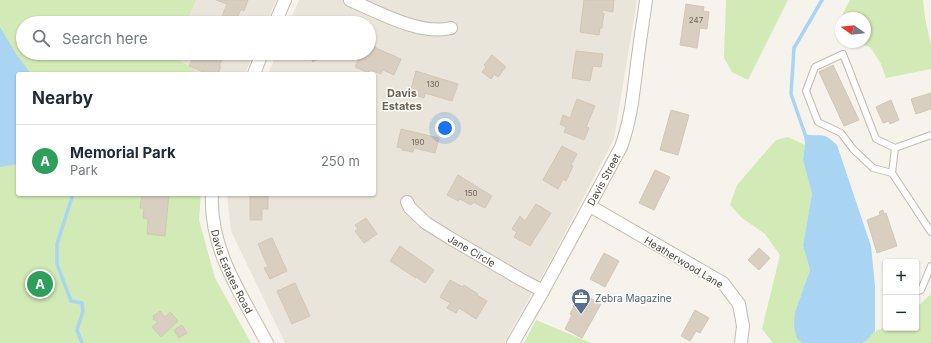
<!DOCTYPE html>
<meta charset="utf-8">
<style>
body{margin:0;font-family:Inter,sans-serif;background:#f6f6f7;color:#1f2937}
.controls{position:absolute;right:12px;bottom:12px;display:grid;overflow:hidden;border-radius:4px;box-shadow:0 1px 3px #0004}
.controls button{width:36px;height:36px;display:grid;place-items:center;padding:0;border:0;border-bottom:1px solid #e0e1e3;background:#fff;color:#1f2937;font:20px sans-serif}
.compass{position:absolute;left:835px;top:12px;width:36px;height:36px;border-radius:50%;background:#fff;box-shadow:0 1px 3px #0004;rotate:285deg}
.you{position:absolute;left:445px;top:128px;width:14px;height:14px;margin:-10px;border:3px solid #fff;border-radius:50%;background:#1a73e8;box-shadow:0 0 0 6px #1a73e833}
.badge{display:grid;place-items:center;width:26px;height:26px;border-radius:50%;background:#fc3f1d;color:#fff;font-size:13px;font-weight:700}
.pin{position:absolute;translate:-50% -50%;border:2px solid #fff;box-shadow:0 1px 4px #0006}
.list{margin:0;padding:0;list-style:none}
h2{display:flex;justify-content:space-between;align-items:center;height:52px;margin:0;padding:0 16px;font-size:17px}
h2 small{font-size:13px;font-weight:400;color:#747a83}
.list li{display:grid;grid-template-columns:26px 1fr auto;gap:12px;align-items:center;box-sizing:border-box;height:72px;padding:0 16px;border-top:1px solid #e0e1e3}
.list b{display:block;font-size:15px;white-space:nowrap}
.list p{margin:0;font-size:13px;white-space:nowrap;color:#747a83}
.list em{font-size:13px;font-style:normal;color:#747a83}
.icon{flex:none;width:22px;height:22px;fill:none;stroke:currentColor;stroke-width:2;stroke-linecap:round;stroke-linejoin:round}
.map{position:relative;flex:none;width:931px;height:343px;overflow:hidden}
.search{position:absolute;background:#fff;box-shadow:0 1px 3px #0004;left:16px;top:16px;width:360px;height:44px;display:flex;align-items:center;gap:10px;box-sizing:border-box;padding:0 14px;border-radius:22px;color:#747a83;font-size:15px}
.panel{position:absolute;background:#fff;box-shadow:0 1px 3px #0004;left:16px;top:72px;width:360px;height:124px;border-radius:4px}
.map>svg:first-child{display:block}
</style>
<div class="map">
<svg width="931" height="343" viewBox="0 0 931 343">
<rect width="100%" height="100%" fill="#f6f3ec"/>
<g fill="#eae5da">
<polygon points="186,0 276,0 266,23 176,23"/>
<polygon points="299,0 637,0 614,139 551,260 504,343 285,343 231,231 227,194 374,194 374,74 268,74 277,53 369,53 369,23 289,23"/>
<polygon points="163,53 254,53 245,74 154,74"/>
</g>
<g fill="#d2eab5">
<polygon points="0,0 196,0 186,23 23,23 23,53 173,53 172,56 201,74 18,74 18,194 201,194 199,220 215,278 251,343 0,343"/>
<polygon points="726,0 788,0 748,80 732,72 724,58"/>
<polygon points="850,0 923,0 925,18 931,46 931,69 886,78 881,64 871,48 857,42 865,42 865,18 842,18 843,13"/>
<polygon points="788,137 805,145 803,160 812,194 803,245 810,270 795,312 797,339 803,343 773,343 762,329 780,255 765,234 742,218 730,205 737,185 776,140"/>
<path d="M931 294V343H863C868 340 870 335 875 332 883 325 905 328 916 328V308Z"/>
<polygon points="536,320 591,343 524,343"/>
</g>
<g fill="#a9d4f2">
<polygon points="0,27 16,54 31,74 18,74 18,164 0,167"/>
<path d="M804 134C821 138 822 130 837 145L871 246 875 286V331L867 340 863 343H803L797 339 794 326 795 312 810 270 803 245 812 194 803 160 805 145Z"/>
</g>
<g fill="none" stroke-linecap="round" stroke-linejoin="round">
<g stroke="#a9d4f2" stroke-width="3.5">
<polyline points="806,137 791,94 794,48 822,0"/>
<polyline points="73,194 57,244 57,264 71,301 82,303 83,311 77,330 82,343"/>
</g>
</g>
<g fill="#d8cfc1" stroke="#d3c7b4">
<polygon points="216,0 248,0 244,11 241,9 235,23 230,23 221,19 227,4"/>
<polygon points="584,0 614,0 613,12 602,10 602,13 604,13 602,28 600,28 599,35 580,32"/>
<polygon points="686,4 704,7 703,11 709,12 707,29 700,28 697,48 680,45"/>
<polygon points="369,44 376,47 376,48 401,59 394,75 383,70 381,74 370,70 369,73 355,67 361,53 369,53"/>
<polygon points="576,51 603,54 601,67 593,66 590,81 572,78"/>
<polygon points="195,53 225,53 219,67 221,67 218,74 208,74 189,66"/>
<polygon points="306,53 326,53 313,62"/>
<polygon points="492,55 506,67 498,77 494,74 491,79 482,72 486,67 484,65"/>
<polygon points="833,65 859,120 844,126 819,72"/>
<polygon points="416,71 458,84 452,101 425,93 424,98 415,95 417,91 411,89"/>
<polygon points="931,93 931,109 916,114 911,99"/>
<polygon points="577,99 595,106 586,127 589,128 584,140 564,132 566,127 560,124 563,115 570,118"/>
<polygon points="891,100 899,120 890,124 889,121 883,123 876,107"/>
<polygon points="671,110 689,115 678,155 660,150"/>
<polygon points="401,129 439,138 435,153 414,148 413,152 402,150 402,148 397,147"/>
<polygon points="562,146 577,154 571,165 573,166 566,181 563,179 558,189 543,180"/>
<polygon points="655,170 670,177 654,210 639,203"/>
<polygon points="458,175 492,196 485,208 473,202 471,205 460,199 458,201 447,195"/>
<polygon points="142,194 169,194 165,236 147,234 148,219 143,218 144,208 140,208"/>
<polygon points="250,194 268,194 268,209 262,209 262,220 250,220"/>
<polygon points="536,204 551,213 530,246 514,237 517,232 512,229 520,216 525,221"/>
<polygon points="883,210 884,214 886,213 897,246 877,253 867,220 880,215 879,212"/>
<polygon points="366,218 377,234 364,243 355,231 358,229 355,225"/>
<polygon points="271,238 272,238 287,271 270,279 264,268 268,267 258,244"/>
<polygon points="400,246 434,270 425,283 416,277 416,278 390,261"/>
<polygon points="759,248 770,258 759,270 748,260"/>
<polygon points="604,253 619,261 605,287 590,279"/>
<polygon points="450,280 463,287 464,285 478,294 477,295 487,301 476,319 459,308 456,313 447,308 450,303 440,297"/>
<polygon points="295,283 310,316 292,324 277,291"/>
<polygon points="583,294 601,304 582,338 565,329 572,315 570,314 577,300 579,302"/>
<polygon points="695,310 709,318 700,333 696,331 690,341 681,336"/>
<polygon points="160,311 165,317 170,312 178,321 161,337 152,327 158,322 153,319 154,318 153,316"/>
<polygon points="182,325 187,333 179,338 174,330"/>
</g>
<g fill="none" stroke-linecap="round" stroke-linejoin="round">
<defs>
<g id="service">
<polyline points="931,135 895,148 876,139 843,54 815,67 806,91 818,122 841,133 853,149 873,168 892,173 931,232"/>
<polyline points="892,173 895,148"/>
<polyline points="916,292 921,290 931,266"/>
</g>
<g id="minor">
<path d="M350 0C378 12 421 36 451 28"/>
<polyline points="275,23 285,0"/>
<polyline points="254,74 262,53"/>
<path id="s1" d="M212 194C209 250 242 295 267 343"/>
<path id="s2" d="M407 202 410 208 426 223 450 238 522 280 543 291"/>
<polyline points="590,206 723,283 739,304 743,326 741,343"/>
<path id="s3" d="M513 343 543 291 621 147C633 114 634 83 639 49 641 33 644 16 646 0"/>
</g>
</defs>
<use href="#service" stroke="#c2bbae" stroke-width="8"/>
<use href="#minor" stroke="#c2bbae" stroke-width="14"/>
<use href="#service" stroke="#fff" stroke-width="6"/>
<use href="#minor" stroke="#fff" stroke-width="12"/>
</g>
<defs>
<symbol id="office-pin" viewBox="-11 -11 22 30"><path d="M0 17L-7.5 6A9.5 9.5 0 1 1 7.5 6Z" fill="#5c6f8a" stroke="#fff"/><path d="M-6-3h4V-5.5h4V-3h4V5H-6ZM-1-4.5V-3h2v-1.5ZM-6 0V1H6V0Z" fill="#fff"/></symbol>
</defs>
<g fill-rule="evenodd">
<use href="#office-pin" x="570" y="287" width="22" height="30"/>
</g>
<g text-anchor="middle" stroke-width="3" stroke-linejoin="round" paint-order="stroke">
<g font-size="8" fill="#6e675b">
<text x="696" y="23">247</text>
<text x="433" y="87">130</text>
<text x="418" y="145">190</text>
<text x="471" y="196">150</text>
</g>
<g font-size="10" fill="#4b4439" stroke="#fff">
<text dy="4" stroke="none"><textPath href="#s3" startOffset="187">Davis Street</textPath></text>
<text dy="4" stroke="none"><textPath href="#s2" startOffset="82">Jane Circle</textPath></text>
<text transform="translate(684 262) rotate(31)" y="4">Heatherwood Lane</text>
<text dy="4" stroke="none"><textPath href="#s1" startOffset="81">Davis Estates Road</textPath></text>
</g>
<g font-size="10" fill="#4e5e75" stroke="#fff" text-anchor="start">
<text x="595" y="302">Zebra Magazine</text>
</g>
<g font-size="11" font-weight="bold" fill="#6e6250" stroke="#fff">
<text x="402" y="97">Davis<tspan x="402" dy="13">Estates</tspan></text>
</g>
</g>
</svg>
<div class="controls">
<button>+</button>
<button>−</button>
</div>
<svg class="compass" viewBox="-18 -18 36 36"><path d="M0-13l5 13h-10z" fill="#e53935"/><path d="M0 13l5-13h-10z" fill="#747a83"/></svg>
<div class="you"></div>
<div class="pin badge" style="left:40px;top:284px;background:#2e9e5b">A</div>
<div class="search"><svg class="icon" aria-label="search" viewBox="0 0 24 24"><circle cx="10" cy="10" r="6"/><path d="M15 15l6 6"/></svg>Search here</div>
<section class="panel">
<h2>Nearby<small></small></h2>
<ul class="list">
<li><span class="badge" style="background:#2e9e5b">A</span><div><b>Memorial Park</b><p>Park</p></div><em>250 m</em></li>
</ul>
</section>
</div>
